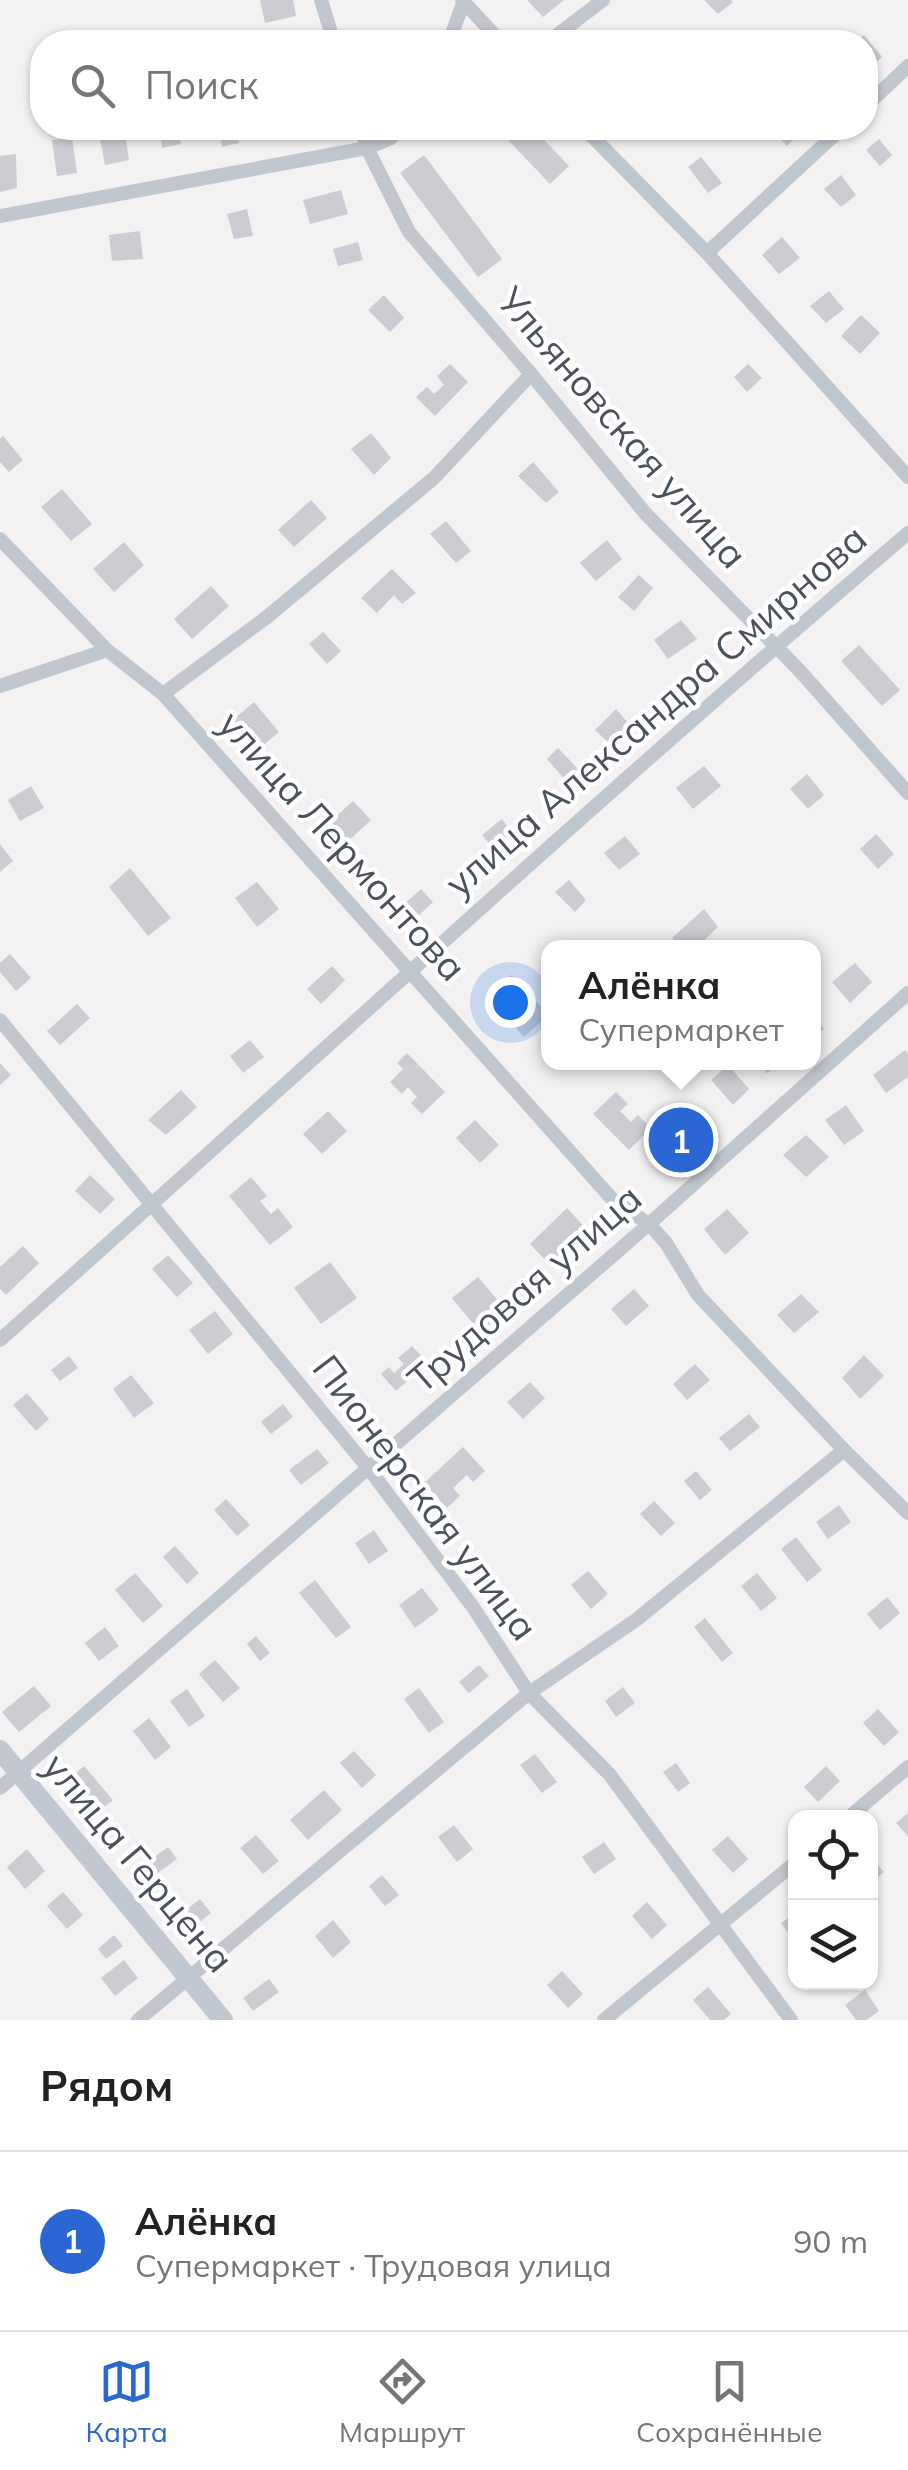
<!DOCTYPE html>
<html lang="ru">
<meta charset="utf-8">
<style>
body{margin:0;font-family:Mulish,sans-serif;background:#f2f2f2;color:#222}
.controls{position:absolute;right:30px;bottom:30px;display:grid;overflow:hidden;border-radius:20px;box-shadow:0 2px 8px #0004}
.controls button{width:90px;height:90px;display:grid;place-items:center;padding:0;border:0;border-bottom:2px solid #e0e0e0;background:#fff;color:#222;font:50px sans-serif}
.you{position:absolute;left:510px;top:1002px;width:35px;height:35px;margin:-25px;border:8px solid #fff;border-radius:50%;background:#1a73e8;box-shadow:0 0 0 15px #1a73e833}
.badge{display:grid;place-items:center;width:65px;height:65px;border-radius:50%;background:#2b67d3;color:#fff;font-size:32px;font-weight:700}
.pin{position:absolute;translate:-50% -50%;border:5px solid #fff;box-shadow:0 2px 10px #0006}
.popup{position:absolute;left:541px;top:940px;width:280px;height:130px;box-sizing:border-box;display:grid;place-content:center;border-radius:20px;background:#fff;filter:drop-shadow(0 2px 8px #0005);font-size:32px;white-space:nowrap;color:#767676}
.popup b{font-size:38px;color:#222}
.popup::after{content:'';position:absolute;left:50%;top:100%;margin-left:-20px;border:20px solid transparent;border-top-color:#fff}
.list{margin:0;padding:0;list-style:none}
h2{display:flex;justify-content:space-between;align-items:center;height:130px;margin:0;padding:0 40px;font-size:42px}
h2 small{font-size:32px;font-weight:400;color:#767676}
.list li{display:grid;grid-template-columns:65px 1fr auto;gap:30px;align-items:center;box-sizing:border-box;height:180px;padding:0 40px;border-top:2px solid #e0e0e0}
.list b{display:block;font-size:38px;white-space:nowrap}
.list p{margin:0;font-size:32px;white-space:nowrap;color:#767676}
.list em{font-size:32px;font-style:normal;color:#767676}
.icon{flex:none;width:55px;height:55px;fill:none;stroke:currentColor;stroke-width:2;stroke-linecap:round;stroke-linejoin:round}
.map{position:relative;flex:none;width:908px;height:2020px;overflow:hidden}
.search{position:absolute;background:#fff;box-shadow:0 2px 8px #0004;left:30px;right:30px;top:30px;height:110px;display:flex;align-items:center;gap:25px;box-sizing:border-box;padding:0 35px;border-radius:40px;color:#767676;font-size:38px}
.sheet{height:310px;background:#fff}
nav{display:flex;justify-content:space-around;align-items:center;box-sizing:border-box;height:140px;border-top:2px solid #e0e0e0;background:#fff;font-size:28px;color:#767676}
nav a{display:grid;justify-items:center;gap:5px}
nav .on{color:#2b67d3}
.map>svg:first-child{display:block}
</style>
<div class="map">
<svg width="908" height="2020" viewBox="0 0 908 2020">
<rect width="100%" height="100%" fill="#f3f1f1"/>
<g fill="#cbcdd3">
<polygon points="260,0 293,0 296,16 265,23"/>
<polygon points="527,0 564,0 543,17"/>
<polygon points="704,0 731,0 733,2 718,14"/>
<polygon points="597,30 610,42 584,42"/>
<polygon points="864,35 882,57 866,71 866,42 855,42"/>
<polygon points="98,128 124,128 129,160 105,165"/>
<polygon points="160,128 179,128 181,144 162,148"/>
<polygon points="219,128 236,128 239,143 222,147"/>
<polygon points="295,128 318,128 319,129 296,134"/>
<polygon points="518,128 533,128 569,166 550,184 506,138"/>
<polygon points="769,128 806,128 787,146"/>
<polygon points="72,138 77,173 57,176 52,140"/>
<polygon points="879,139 892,155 880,166 866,150"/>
<polygon points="16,154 17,188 0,192 0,156"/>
<polygon points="424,155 502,259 478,277 400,173"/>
<polygon points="701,157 722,183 708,193 688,167"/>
<polygon points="841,175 856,195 841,207 824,189"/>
<polygon points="341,190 348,214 310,224 303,200"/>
<polygon points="247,209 253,236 234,239 227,214"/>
<polygon points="140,231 143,259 112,261 109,235"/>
<polygon points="782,237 800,258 779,274 762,255"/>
<polygon points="358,242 363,260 338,266 333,249"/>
<polygon points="829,291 844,309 826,323 810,306"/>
<polygon points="384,295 404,318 390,332 368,310"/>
<polygon points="861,315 880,333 860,354 841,336"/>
<polygon points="450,364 468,382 435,416 416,397 427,387 434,394 444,385 437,376"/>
<polygon points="748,364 762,378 747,392 734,377"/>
<polygon points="371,433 391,458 374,475 351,449"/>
<polygon points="3,436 23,460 9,472 0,462 0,439"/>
<polygon points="533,462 559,492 546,503 518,476"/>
<polygon points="62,489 92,524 71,541 41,507"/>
<polygon points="311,500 327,518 294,547 278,530"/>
<polygon points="446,521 471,551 456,563 430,534"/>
<polygon points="607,540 622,559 596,581 580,563"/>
<polygon points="124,542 144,565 114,592 93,569"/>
<polygon points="392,569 416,593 402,604 394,595 377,613 361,598"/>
<polygon points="639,575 653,588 634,611 618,597"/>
<polygon points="211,586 229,606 192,639 174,619"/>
<polygon points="681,620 697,639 668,659 654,640"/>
<polygon points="323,632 341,651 327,664 309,644"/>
<polygon points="859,645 900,690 882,706 841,661"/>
<polygon points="254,702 279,732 260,748 233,720"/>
<polygon points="616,709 630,725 610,744 595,730"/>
<polygon points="558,748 580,771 567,782 547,759"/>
<polygon points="704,766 721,786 693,809 676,788"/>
<polygon points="807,774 824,795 808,809 790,789"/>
<polygon points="31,786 44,808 20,821 8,800"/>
<polygon points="353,801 371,820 346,843 328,824"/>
<polygon points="502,819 512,833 493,848 482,835"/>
<polygon points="876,834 894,854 878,869 860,849"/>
<polygon points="625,836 640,854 619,870 604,853"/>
<polygon points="0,844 13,861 0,872"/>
<polygon points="130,868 171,918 148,936 109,887"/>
<polygon points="569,880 586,900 575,912 555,892"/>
<polygon points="257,882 279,909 257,927 235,898"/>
<polygon points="421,889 433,902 414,920 402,906"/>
<polygon points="704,909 718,927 696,948 681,948 672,938"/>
<polygon points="10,954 31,978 16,991 0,972 0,963"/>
<polygon points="855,963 872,982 850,1003 832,982"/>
<polygon points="332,966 345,980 321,1004 307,989"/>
<polygon points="511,975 523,988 516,994 526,1006 534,999 548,1015 524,1037 488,995"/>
<polygon points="77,1004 90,1018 60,1045 47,1031"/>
<polygon points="814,1015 824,1029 814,1036"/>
<polygon points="250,1040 264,1057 243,1073 230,1056"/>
<polygon points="905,1050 908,1054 908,1077 886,1093 873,1075"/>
<polygon points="407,1053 445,1092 422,1114 411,1103 417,1097 408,1087 402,1094 390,1082 403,1069 397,1063"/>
<polygon points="758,1062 781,1062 767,1073"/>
<polygon points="0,1063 11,1075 0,1085"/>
<polygon points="728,1065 749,1089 733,1105 711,1080"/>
<polygon points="181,1090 197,1107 166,1135 148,1120"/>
<polygon points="616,1092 628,1104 620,1111 631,1122 638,1115 651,1128 629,1150 593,1114"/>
<polygon points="846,1105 864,1131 844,1145 825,1120"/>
<polygon points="328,1111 347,1131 322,1154 303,1134"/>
<polygon points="475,1120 499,1145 480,1163 456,1138"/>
<polygon points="685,1124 695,1138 677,1153 666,1142"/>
<polygon points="806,1135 829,1157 806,1177 783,1155"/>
<polygon points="90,1175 115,1199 100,1214 75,1191"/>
<polygon points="251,1177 267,1196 260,1201 271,1214 278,1208 293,1227 270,1245 229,1196"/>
<polygon points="567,1208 590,1233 553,1268 530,1244"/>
<polygon points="727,1209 749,1233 725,1255 704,1229"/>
<polygon points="23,1246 39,1263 6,1295 0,1289 0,1267"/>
<polygon points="168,1255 193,1283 177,1297 152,1269"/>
<polygon points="330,1262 357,1298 321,1324 294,1288"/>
<polygon points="478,1277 506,1310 480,1332 452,1298"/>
<polygon points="634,1289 649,1306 626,1326 611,1309"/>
<polygon points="801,1294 819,1312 794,1333 777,1315"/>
<polygon points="215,1311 233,1334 208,1354 189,1330"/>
<polygon points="412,1346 428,1363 396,1391 381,1374 389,1367 394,1373 404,1364 398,1358"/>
<polygon points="864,1355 884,1376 860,1399 842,1378"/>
<polygon points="69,1356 78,1368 60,1381 51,1370"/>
<polygon points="695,1364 710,1380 687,1400 673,1384"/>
<polygon points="131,1375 154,1403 134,1418 113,1389"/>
<polygon points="530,1382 545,1398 523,1419 507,1402"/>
<polygon points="27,1393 49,1419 36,1431 13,1405"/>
<polygon points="283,1404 293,1417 271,1434 261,1422"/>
<polygon points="749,1414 760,1427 730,1451 719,1438"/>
<polygon points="463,1447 485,1471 473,1482 467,1475 453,1488 460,1496 447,1508 424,1483"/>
<polygon points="317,1449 329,1463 301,1485 289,1470"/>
<polygon points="696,1471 712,1490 700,1500 684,1481"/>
<polygon points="226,1499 250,1525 237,1536 214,1510"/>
<polygon points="654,1501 675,1523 661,1536 640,1514"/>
<polygon points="839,1505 851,1522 828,1539 816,1522"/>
<polygon points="374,1530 388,1551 369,1564 355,1543"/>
<polygon points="796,1537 822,1570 807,1582 781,1549"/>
<polygon points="175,1546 199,1573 187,1584 163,1557"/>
<polygon points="588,1571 608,1594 591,1609 571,1585"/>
<polygon points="135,1573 163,1606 143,1623 115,1590"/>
<polygon points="757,1573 777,1598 761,1611 741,1586"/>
<polygon points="315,1580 351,1627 336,1638 299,1593"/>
<polygon points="422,1588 439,1610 415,1628 399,1605"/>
<polygon points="887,1597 900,1613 880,1630 867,1614"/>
<polygon points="705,1618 733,1653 722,1662 694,1627"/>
<polygon points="105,1627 119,1646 99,1661 85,1643"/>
<polygon points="256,1636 270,1653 260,1661 247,1644"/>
<polygon points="215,1660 240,1688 223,1702 199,1674"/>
<polygon points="479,1665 489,1676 469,1693 459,1682"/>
<polygon points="34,1686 51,1706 19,1732 2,1712"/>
<polygon points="623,1687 635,1703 616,1717 605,1701"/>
<polygon points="419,1688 444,1722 429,1733 404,1699"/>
<polygon points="187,1689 205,1716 189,1727 170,1701"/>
<polygon points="878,1709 899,1732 884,1746 863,1723"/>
<polygon points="149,1718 171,1747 155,1760 133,1731"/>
<polygon points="354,1751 376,1775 362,1788 340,1763"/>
<polygon points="535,1754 557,1782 542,1793 520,1765"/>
<polygon points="676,1763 690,1783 678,1792 663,1772"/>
<polygon points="84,1766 113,1800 94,1815 66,1782"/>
<polygon points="826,1766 840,1781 818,1802 804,1787"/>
<polygon points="324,1790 342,1810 308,1840 290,1820"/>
<polygon points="908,1813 908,1836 896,1823"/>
<polygon points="454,1825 473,1849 457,1862 438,1837"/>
<polygon points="256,1835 279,1861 263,1874 240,1848"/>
<polygon points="728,1836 748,1859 733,1873 712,1850"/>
<polygon points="604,1842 616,1859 594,1874 582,1857"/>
<polygon points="168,1847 177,1859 148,1880 139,1868"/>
<polygon points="27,1849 45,1871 25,1889 7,1867"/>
<polygon points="870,1857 884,1872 870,1884"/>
<polygon points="382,1875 399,1895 385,1906 369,1886"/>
<polygon points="63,1892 83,1915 67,1929 47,1906"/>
<polygon points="200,1899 211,1913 188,1931 177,1917"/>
<polygon points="647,1902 667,1925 652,1939 632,1916"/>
<polygon points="796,1913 796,1944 781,1923"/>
<polygon points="333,1920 351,1942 333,1958 315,1936"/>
<polygon points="114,1935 123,1946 106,1959 98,1949"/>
<polygon points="124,1960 138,1978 115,1996 101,1978"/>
<polygon points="562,1971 583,1994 568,2008 547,1985"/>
<polygon points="269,1979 279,1992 253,2011 243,1998"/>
<polygon points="708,1987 731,2014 724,2020 710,2020 693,2000"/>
<polygon points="865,1990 879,2011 866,2020 856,2020 845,2005"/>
</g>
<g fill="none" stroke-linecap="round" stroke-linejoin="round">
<g stroke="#c0c7ce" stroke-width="14">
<polyline points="321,0 334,42"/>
<polyline points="462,0 501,42"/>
<polyline points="449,42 463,3"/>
<polyline points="548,42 603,0"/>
<polyline points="866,106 908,66"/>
<polyline points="361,128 367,148 409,232 531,374 645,513 800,671 908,793"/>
<polyline points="584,128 707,253 908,477"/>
<polyline points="0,216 367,148 391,138 399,128"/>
<polyline points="707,253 842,128"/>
<polyline points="0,539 107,650 163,694 613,1200 649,1224 666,1243 698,1295 844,1450 908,1513"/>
<polyline points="0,686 107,650"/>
<polyline points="163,694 267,617 434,478 531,374"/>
<polyline points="0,1020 369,1469 473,1607 529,1693 610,1775 791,2020"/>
<path d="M0 1340C302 1071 600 796 908 533"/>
<polyline points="0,1788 649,1224 908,993"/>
<polyline points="848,1818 908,1767"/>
<polyline points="138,2020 529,1693 636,1620 844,1450"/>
<polyline points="604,2020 796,1862"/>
</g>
<polyline stroke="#c1c8d2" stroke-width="20" points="0,1750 223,2020"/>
</g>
<g text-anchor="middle" stroke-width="9" stroke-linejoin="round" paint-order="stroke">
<g font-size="38" fill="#4a535d" stroke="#fff">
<text transform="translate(622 428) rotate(49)" y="13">Ульяновская улица</text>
<text transform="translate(656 711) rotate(-41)" y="13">улица Александра Смирнова</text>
<text transform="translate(342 846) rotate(48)" y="13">улица Лермонтова</text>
<text transform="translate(525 1289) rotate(-41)" y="13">Трудовая улица</text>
<text transform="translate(425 1498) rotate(53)" y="13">Пионерская улица</text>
<text transform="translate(138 1863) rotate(50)" y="13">улица Герцена</text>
</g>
</g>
</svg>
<div class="controls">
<button><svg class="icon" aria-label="locate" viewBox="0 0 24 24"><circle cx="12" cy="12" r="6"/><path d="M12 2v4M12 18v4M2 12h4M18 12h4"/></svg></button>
<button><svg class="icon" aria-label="layers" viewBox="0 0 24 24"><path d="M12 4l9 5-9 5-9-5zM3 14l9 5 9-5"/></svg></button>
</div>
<div class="you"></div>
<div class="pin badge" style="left:681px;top:1140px">1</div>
<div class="popup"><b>Алёнка</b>Супермаркет</div>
<div class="search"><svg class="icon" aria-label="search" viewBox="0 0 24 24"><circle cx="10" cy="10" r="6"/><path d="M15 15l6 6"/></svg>Поиск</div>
</div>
<section class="sheet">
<h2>Рядом<small></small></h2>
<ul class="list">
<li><span class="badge">1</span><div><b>Алёнка</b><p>Супермаркет · Трудовая улица</p></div><em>90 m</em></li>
</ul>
</section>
<nav>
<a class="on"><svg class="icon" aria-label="map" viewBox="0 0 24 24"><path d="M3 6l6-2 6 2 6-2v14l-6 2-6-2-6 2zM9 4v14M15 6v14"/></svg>Карта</a>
<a><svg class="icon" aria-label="directions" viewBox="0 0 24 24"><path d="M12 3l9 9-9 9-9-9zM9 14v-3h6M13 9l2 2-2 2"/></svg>Маршрут</a>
<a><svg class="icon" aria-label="saved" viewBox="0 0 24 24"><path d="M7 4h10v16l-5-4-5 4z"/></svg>Сохранённые</a>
</nav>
